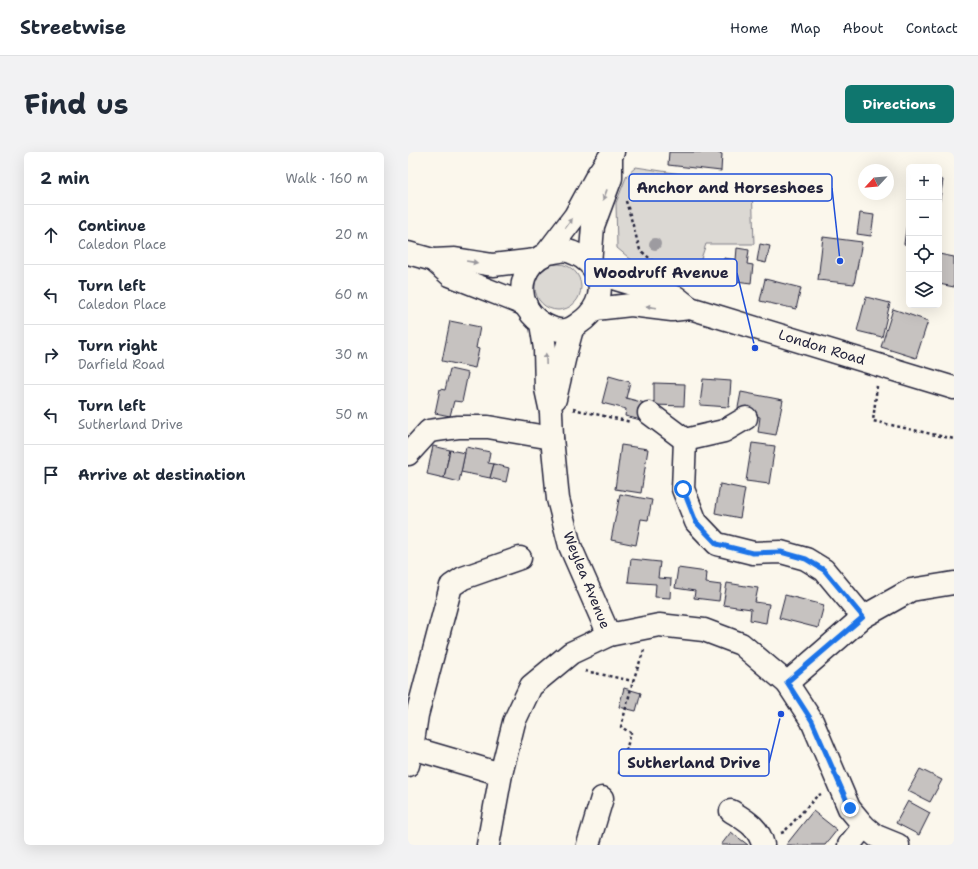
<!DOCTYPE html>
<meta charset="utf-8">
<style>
body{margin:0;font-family:"Shantell Sans",sans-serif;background:#f2f2f3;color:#1f2937}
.controls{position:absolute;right:12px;top:12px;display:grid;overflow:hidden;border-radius:6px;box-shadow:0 4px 16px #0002}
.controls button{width:36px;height:36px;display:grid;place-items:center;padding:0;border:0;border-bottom:1px solid #e0e1e3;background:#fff;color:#1f2937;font:20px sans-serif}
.compass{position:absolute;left:450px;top:12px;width:36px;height:36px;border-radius:50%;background:#fff;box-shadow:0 4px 16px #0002;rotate:244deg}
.stop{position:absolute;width:12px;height:12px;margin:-9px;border:3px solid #1a73e8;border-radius:50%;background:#fff}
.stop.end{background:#1a73e8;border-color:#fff;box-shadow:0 1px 4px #0008}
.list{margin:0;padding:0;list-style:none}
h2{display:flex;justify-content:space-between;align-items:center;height:52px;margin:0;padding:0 16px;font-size:17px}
h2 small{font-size:13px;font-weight:400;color:#747a83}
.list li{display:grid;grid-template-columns:26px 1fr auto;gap:12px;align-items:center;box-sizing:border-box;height:60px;padding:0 16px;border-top:1px solid #e0e1e3}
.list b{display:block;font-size:15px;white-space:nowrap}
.list p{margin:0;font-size:13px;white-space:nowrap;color:#747a83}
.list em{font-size:13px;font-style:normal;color:#747a83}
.icon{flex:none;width:22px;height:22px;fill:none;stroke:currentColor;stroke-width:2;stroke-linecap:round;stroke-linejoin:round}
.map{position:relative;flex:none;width:546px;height:693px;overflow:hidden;border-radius:6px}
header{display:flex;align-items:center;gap:24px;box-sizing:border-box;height:56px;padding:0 20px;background:#fff;border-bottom:1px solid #e0e1e3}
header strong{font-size:19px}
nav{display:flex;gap:22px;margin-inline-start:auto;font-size:14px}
.intro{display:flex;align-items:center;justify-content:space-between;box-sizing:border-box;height:96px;padding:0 24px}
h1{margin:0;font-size:28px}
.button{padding:10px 18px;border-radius:6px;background:#0f766e;color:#fff;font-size:14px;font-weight:700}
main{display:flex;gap:24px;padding:0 24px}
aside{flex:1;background:#fff;border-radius:6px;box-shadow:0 4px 16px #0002}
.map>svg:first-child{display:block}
</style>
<header>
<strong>Streetwise</strong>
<nav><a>Home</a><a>Map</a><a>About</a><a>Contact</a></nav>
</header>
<div class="intro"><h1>Find us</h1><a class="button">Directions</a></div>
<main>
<aside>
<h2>2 min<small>Walk · 160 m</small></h2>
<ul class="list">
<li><svg class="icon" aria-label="ahead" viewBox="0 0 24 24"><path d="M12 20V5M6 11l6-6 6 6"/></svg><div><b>Continue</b><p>Caledon Place</p></div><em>20 m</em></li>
<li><svg class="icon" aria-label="left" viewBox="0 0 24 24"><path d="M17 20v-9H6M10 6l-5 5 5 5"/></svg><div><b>Turn left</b><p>Caledon Place</p></div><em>60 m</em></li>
<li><svg class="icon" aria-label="right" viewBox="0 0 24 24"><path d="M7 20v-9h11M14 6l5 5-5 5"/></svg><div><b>Turn right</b><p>Darfield Road</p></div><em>30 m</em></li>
<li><svg class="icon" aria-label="left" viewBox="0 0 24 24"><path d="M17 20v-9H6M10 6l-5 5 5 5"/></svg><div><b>Turn left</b><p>Sutherland Drive</p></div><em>50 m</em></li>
<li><svg class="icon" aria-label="arrive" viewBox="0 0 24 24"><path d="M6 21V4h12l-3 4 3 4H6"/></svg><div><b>Arrive at destination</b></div></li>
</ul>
</aside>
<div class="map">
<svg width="546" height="693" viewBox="0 0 546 693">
<rect width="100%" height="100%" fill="#fbf7ec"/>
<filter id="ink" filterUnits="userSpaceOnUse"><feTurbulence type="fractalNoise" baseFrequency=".025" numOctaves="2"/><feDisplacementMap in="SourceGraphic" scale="8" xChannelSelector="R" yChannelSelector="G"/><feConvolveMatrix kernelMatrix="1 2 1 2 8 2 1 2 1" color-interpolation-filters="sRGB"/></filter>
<g filter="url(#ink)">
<g fill="#dbd8d3" stroke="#7e7d87">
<polygon points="228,15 344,33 346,92 298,92 285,130 231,114 209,96 208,51 219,23"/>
<circle cx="150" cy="135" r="23"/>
</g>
<g fill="#c6c2c0" stroke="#22223b">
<polygon points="261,0 310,0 310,1 314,2 313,19 260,13"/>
<polygon points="531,27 535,28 531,53"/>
<polygon points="501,56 501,93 496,92"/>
<polygon points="452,61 466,63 463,84 449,82"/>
<polygon points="415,85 454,90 446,132 410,128"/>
<polygon points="352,92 362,94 358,111 349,109"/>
<polygon points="329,96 341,98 339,112 345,113 343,131 313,127 316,106 328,108"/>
<polygon points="531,102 546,105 546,135 531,132"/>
<polygon points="357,127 393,136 388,157 352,149"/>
<polygon points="458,145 482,151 474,185 449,179"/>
<polygon points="485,157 520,169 508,206 473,195"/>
<polygon points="42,169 72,175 68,196 71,197 67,216 34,209"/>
<polygon points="42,217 60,221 54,250 46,249 42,264 27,261 32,237 37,238"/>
<polygon points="201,224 222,230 218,246 237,251 233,268 217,264 218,257 194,251"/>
<polygon points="295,227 323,229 321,255 292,253"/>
<polygon points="246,231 277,232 276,254 246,253"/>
<polygon points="333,240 375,248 368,283 350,280 352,265 329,261"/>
<polygon points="344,291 367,294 361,332 338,329"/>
<polygon points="213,293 240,297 233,341 207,337"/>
<polygon points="25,294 42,298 36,326 19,322"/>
<polygon points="58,295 82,300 80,311 86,312 82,326 53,320"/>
<polygon points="42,298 57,301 51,330 36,326"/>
<polygon points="86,312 101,316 98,330 82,326"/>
<polygon points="312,332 337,337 332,366 307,361"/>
<polygon points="212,342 244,348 240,368 233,367 228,393 203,388"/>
<polygon points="223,407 252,410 250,426 263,427 262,446 247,445 248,432 220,430"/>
<polygon points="270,416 299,420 298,431 313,433 311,449 286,446 287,439 267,436"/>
<polygon points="319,431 350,436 347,450 361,452 358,471 342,468 343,457 315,453"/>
<polygon points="377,443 416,453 410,476 371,466"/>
<polygon points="216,536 233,541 228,559 211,555"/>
<polygon points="512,617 534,628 522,650 500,639"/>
<polygon points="500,649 522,661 511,683 488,671"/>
<polygon points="405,659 429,678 417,693 378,693"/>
<polygon points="323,680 340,693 313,693"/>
</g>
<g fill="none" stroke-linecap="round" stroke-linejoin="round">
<defs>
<g id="minor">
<polyline points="138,102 167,64 190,22 205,0"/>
<polyline points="182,112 185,74 203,26 203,8"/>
<polyline points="133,171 137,197 138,237 143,260 144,286 150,347 162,394 201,483"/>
<polyline points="147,247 158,199 164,177"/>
<polyline points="241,261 277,288 316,279 338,266"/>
<polyline points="277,288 275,337 288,370 309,392 345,401 373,400 398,407 416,418 455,465"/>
<polyline points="0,302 21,279 50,275 80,275 144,286"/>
<polyline points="379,531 455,465 503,438 546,431"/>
<polyline points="0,613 4,596"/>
<polyline points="93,622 4,596 9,563 43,434 55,426 112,406"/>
<path d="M323 659C337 668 351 675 355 693"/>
<polyline points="80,693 93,622 106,570 123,534 163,501 201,483 251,473 296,478 333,492 379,531 404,569 441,656 456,674 468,684 490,693"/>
<polyline points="180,693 194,646"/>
<polyline points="441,693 456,674"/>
</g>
<g id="major">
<path d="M156 98C196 107 205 149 170 172 160 180 151 180 139 174 130 170 124 164 119 156 108 136 117 111 138 102 143 100 150 100 156 98Z"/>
<polyline points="0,101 25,108 47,107 85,113 128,108"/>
<polyline points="25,108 42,123 118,153"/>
<polyline points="188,121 268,145 282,156"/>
<polyline points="187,157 223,153 264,158 282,156 546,236"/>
</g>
</defs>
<use href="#minor" stroke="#22223b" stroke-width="25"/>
<use href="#major" stroke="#22223b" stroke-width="25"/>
<g stroke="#22223b" stroke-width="2.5" stroke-dasharray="3 3" stroke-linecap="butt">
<polyline points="218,49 232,98 255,118"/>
<polyline points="469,234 465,269 546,287"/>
<polyline points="165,257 223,270"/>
<polyline points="177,519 225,529"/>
<polyline points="211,622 223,581 213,575 225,529 236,498"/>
<polyline points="373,681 376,680 409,644 413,642"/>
</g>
<use href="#minor" stroke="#fbf7ec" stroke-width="22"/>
<use href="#major" stroke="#fbf7ec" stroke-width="22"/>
</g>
<circle fill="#9d9ba0" cx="247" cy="92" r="6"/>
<defs><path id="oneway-solid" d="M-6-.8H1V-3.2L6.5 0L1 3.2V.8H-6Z"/></defs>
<g fill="#99979c">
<use href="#oneway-solid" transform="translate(197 43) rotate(110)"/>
<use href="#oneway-solid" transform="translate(161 71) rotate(-54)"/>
<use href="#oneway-solid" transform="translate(64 110) rotate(9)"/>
<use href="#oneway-solid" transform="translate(243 155) rotate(-173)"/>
<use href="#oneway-solid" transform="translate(138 207) rotate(-92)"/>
</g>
</g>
<g fill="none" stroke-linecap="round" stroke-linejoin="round" filter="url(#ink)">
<polyline stroke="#1a73e8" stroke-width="5" points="275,337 288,370 309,392 345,401 373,400 398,407 416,418 455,465 379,530 404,569 442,656"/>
</g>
<g text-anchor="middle" stroke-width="3" stroke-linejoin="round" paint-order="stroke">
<g font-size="14" fill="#22223b" stroke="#fbf7ec">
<text transform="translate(414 195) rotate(17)" y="5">London Road</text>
<text transform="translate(179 428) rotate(68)" y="5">Weylea Avenue</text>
</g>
</g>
<path fill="none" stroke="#1d4ed8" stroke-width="1.5" d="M432 109L424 36M347 196L329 121M373 562L361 611"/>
<g fill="#1d4ed8" stroke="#fbf7ec" stroke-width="1.5">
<circle cx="432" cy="109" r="4"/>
<circle cx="347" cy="196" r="4"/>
<circle cx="373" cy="562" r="4"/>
</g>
<g fill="#fbf7ec" stroke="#1d4ed8" stroke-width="1.5">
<rect x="221" y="22" width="203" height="27" rx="4"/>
<rect x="177" y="107" width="152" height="27" rx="4"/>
<rect x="211" y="597" width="150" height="27" rx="4"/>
</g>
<g font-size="15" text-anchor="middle" font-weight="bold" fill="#22223b">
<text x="322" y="41">Anchor and Horseshoes</text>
<text x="253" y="126">Woodruff Avenue</text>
<text x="286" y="616">Sutherland Drive</text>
</g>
</svg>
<div class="controls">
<button>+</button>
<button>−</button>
<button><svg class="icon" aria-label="locate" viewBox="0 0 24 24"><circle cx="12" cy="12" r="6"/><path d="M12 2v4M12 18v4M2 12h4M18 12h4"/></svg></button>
<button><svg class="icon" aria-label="layers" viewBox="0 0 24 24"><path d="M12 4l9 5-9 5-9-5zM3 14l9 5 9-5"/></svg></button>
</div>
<svg class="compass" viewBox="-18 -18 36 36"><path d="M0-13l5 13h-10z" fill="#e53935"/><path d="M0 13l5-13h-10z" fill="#747a83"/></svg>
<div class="stop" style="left:275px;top:337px"></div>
<div class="stop end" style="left:442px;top:656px"></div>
</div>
</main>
